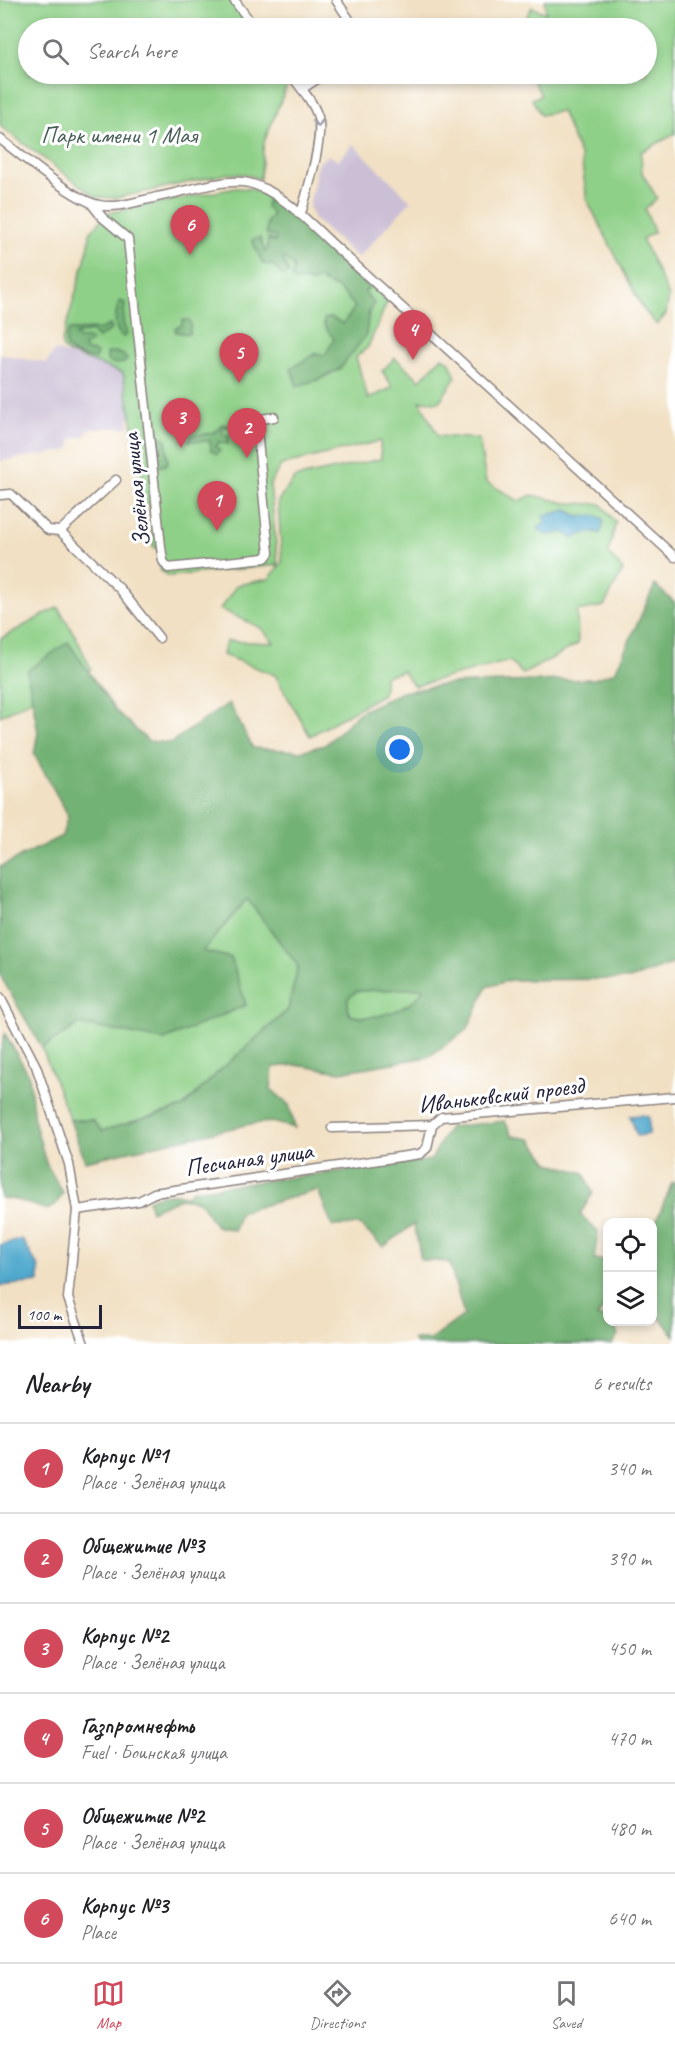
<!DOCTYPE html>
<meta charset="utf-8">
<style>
body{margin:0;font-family:Caveat,sans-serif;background:#f6f6f6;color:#202124}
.controls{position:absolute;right:18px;bottom:18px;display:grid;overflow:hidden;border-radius:12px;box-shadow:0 3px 9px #0003}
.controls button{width:54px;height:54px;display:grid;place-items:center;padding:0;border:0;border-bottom:2px solid #e0e0e0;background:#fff;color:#202124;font:30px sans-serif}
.scale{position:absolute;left:18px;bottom:15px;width:84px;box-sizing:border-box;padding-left:6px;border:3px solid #22223b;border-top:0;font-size:16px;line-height:21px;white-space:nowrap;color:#22223b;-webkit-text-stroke:4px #fff;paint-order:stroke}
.you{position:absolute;left:400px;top:750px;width:21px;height:21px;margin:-15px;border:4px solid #fff;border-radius:50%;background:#1a73e8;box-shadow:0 0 0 9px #1a73e833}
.badge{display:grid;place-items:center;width:39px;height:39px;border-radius:50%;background:#d1495b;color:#fff;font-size:20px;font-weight:700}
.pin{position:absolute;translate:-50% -50px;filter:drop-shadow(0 2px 3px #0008)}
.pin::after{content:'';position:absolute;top:32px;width:21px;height:18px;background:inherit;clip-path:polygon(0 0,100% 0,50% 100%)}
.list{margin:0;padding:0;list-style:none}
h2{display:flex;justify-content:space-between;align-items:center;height:78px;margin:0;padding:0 24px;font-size:26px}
h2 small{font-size:20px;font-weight:400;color:#757577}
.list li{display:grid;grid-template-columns:39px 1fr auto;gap:18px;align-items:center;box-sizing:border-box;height:90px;padding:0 24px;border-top:2px solid #e0e0e0}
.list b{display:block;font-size:22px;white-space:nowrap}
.list p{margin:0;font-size:20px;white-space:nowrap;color:#757577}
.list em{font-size:20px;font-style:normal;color:#757577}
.icon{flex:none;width:33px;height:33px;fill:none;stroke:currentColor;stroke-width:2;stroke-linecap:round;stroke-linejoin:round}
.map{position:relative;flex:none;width:675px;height:1344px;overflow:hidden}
.search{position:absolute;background:#fff;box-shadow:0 3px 9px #0003;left:18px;right:18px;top:18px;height:66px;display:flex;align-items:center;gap:15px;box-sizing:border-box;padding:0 21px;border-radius:33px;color:#757577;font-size:22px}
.sheet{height:618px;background:#fff}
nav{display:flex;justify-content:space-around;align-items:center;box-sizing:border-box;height:84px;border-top:2px solid #e0e0e0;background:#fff;font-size:16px;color:#757577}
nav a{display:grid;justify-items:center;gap:3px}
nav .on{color:#d1495b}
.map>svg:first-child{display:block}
</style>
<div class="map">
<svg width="675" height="1344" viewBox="0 0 675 1344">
<rect width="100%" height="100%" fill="#fff"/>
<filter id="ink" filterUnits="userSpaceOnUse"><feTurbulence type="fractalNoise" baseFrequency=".0167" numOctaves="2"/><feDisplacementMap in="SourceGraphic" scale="12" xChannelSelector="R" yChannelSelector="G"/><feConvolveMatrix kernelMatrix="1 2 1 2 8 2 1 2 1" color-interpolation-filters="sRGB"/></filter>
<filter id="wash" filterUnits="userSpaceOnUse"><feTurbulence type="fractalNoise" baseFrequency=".008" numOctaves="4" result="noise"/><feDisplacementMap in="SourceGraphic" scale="24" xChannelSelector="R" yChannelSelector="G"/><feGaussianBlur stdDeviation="1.35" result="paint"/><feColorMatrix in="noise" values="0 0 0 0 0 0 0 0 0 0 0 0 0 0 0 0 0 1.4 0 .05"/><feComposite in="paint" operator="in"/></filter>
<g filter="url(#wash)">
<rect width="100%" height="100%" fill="#f1e0c3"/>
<g fill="#cbbfd5">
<polygon points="353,144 411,201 358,258 314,219 309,207 318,163 329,155 338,161"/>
<polygon points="55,350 123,373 131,418 128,418 129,427 89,429 85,436 71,439 71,447 66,451 0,461 0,354 46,363"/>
</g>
<g fill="#8fd088" stroke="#587962" stroke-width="1.5">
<polygon points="0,0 232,0 252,28 28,28 28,74 287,74 290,78 264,142 260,179 244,174 226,174 117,198 96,197 0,126"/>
<polygon points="545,0 675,0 675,134 641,152 642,173 657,198 645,209 654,232 642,239 669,296 666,314 657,325 643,309 587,200 581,157 561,111 541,115 532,99 541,95 529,74 646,74 646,28 530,28 523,23 532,7 546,13"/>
<polygon points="236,188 253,189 275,202 388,300 368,347 356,357 368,399 393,387 382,371 395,358 420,380 442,357 449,361 456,377 439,402 420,401 438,436 479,439 486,482 519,501 532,495 566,503 601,504 616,523 608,553 623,570 604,606 577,611 578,644 523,674 510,661 414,686 403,671 385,676 383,694 310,736 275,675 223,655 226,641 274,643 261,628 220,609 237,585 269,579 282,562 278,501 295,478 381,459 380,441 281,465 270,484 278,565 169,576 161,571 158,550 153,546 150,507 141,499 142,476 123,373 68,353 62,347 62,341 89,245 90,232 108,213"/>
<polygon points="58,607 76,637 91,669 0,716 0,639"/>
<polygon points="247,898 298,965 288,1010 216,1074 183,1107 102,1131 92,1120 70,1120 42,1048 79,1024 164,1040 246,1005 231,958 202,951"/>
<path d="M424 988C421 994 417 1000 412 1004 399 1013 365 1021 350 1015L348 1009V998L357 991Z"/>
</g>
<g fill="#73b274" stroke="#4a6a58" stroke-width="1.5" fill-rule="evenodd">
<path d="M267 201 275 202 289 212 369 287 365 292 374 304 369 311 366 335 340 369 320 379 297 386 291 368 317 353 325 355 334 339 324 325V319L331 317 343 324 355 307C347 296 336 284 323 283L321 279 311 282 305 280 295 281 292 277 294 267 285 258 283 260 289 273 282 276 273 265 263 264 252 240 260 238 265 252 267 250 268 238 275 242 276 237 266 234 267 222 273 214 266 207Z"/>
<path d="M194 220 196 223V232L192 229 183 235 180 232C181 224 186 221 194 220Z"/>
<path d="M120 301 125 303 123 322 127 334 123 337C111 328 115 313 120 301Z"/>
<polygon points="183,320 189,320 191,325 189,334 176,332 175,328 181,326"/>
<path d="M110 325 112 329 98 338 91 331 75 335 79 339H87L92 341 84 346 85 350 97 353 95 359C83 357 74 356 66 347V337L69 330 101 329Z"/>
<polygon points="115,352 123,355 127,359 124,363 115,364 107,360 107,353"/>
<path d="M222 424 229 426 222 429 223 435H229L228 444 219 442 216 447 220 450 217 454 211 450 210 441H189L191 436C205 433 214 437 222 424Z"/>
<polygon points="158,436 166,439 168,462 166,465 158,467 154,464 152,440"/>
<path d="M655 585 675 603V963L630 979 510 980 487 987 467 1030 428 1057 340 1072 296 1065 273 1067 271 1089 289 1105 295 1128 272 1122 250 1124 85 1161 70 1120H92L102 1131 183 1107 216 1074 288 1010 298 966 247 899 203 951 231 958 246 1005 164 1040 79 1024 42 1048 0 975V867L62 836 68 815 34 754 38 732 27 671 68 642 115 710 148 741 170 743 229 703 253 748 300 751 325 745 360 712 402 692 448 684 594 679 615 672ZM423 988C417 1009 369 1023 350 1015L348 1009V998L357 991Z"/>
<polygon points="5,1034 29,1075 34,1120 43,1152 46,1163 63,1193 57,1203 48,1210 13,1199 0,1198 0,1053"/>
<path d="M505 1121 512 1136 531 1139 549 1163 584 1173 593 1193 580 1214 598 1232 594 1260H607V1304L597 1317H607L608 1322H613L618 1335 612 1344H416L413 1340H430L464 1315 449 1262 421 1260 414 1224 383 1247 360 1225 332 1226 318 1190 240 1212 234 1230 216 1226 199 1201 180 1198 151 1211 148 1200C160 1193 173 1192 187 1196L192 1190 431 1160 449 1127Z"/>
<polygon points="675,1182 675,1336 653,1310 653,1229 672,1183"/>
</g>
<g fill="#4ea7cc" stroke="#386484" stroke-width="1.5">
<path d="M567 510 578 517 594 515 603 519V526L600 533C591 531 580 534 573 539L564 532 547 535 538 529 546 522 543 516Z"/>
<polygon points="641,1115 647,1116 649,1118 649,1134 637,1136 630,1116"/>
<polygon points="22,1239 39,1268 39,1282 0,1286 0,1245"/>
</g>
</g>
<g filter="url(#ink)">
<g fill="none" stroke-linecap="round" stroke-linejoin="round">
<defs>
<g id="minor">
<polyline points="234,0 255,28"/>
<polyline points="336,0 355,28"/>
<path d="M290 74C300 87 313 101 318 117 324 137 308 189 302 210L299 214"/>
<polyline points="302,89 325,74"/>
<path d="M0 139C23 156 73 200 99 205 117 209 139 201 157 197 183 192 218 180 243 182 278 186 314 228 339 250L675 557"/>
<polyline points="91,203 102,217 128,239 161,547 163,561 168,568 265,558 269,553 256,420 274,417"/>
<polyline points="0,495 11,494 48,530 60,531 120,589 159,638"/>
<polyline points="60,531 116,480"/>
<polyline points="0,997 36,1066 69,1164 77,1210 68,1298 84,1344"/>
<polyline points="332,1128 432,1125 441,1117 675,1097"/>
<polyline points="77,1210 139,1201 154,1193 420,1154 427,1148 432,1125"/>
</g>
</defs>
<use href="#minor" stroke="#8a817f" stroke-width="11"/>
<use href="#minor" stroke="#fff" stroke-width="8"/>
</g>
<defs><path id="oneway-chevron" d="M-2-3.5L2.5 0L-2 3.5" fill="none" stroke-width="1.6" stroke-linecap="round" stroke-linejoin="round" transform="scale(1.5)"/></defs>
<use stroke="#9c9ca7" href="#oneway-chevron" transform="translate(318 123) rotate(83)"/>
</g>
<g text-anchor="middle" stroke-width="6" stroke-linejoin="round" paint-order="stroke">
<g font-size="24" fill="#485f56" stroke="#fff">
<text x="119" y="143">Парк имени 1 Мая</text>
</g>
<g font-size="24" fill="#22223b" stroke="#fff">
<text transform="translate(136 490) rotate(-96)" y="8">Зелёная улица</text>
<text transform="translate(501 1095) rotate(-7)" y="8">Иваньковский проезд</text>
<text transform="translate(249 1159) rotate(-8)" y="8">Песчаная улица</text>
</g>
</g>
</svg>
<div class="controls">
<button><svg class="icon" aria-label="locate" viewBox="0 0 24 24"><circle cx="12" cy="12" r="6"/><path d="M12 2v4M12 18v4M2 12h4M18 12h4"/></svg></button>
<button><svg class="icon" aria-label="layers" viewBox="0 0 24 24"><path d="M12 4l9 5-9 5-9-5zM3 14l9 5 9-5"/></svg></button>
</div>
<div class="scale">100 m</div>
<div class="you"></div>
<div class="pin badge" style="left:217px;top:531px">1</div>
<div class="pin badge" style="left:247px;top:458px">2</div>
<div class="pin badge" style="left:181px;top:448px">3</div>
<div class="pin badge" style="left:413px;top:360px">4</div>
<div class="pin badge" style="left:239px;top:383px">5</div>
<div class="pin badge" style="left:190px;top:255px">6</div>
<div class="search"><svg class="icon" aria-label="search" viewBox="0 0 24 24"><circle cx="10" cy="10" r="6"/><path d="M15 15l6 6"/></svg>Search here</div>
</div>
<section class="sheet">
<h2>Nearby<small>6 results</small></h2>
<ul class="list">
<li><span class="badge">1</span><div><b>Корпус №1</b><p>Place · Зелёная улица</p></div><em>340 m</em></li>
<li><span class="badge">2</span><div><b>Общежитие №3</b><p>Place · Зелёная улица</p></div><em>390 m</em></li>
<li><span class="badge">3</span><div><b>Корпус №2</b><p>Place · Зелёная улица</p></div><em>450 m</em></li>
<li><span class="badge">4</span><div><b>Газпромнефть</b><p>Fuel · Боинская улица</p></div><em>470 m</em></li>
<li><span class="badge">5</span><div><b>Общежитие №2</b><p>Place · Зелёная улица</p></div><em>480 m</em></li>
<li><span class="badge">6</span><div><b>Корпус №3</b><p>Place</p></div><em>640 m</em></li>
</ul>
</section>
<nav>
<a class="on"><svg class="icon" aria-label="map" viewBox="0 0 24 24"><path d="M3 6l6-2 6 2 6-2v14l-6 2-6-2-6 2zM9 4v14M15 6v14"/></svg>Map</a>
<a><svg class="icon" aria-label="directions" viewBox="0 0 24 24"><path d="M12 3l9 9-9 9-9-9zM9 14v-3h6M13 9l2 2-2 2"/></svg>Directions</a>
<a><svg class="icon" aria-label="saved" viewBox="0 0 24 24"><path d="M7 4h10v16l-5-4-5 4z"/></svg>Saved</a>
</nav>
